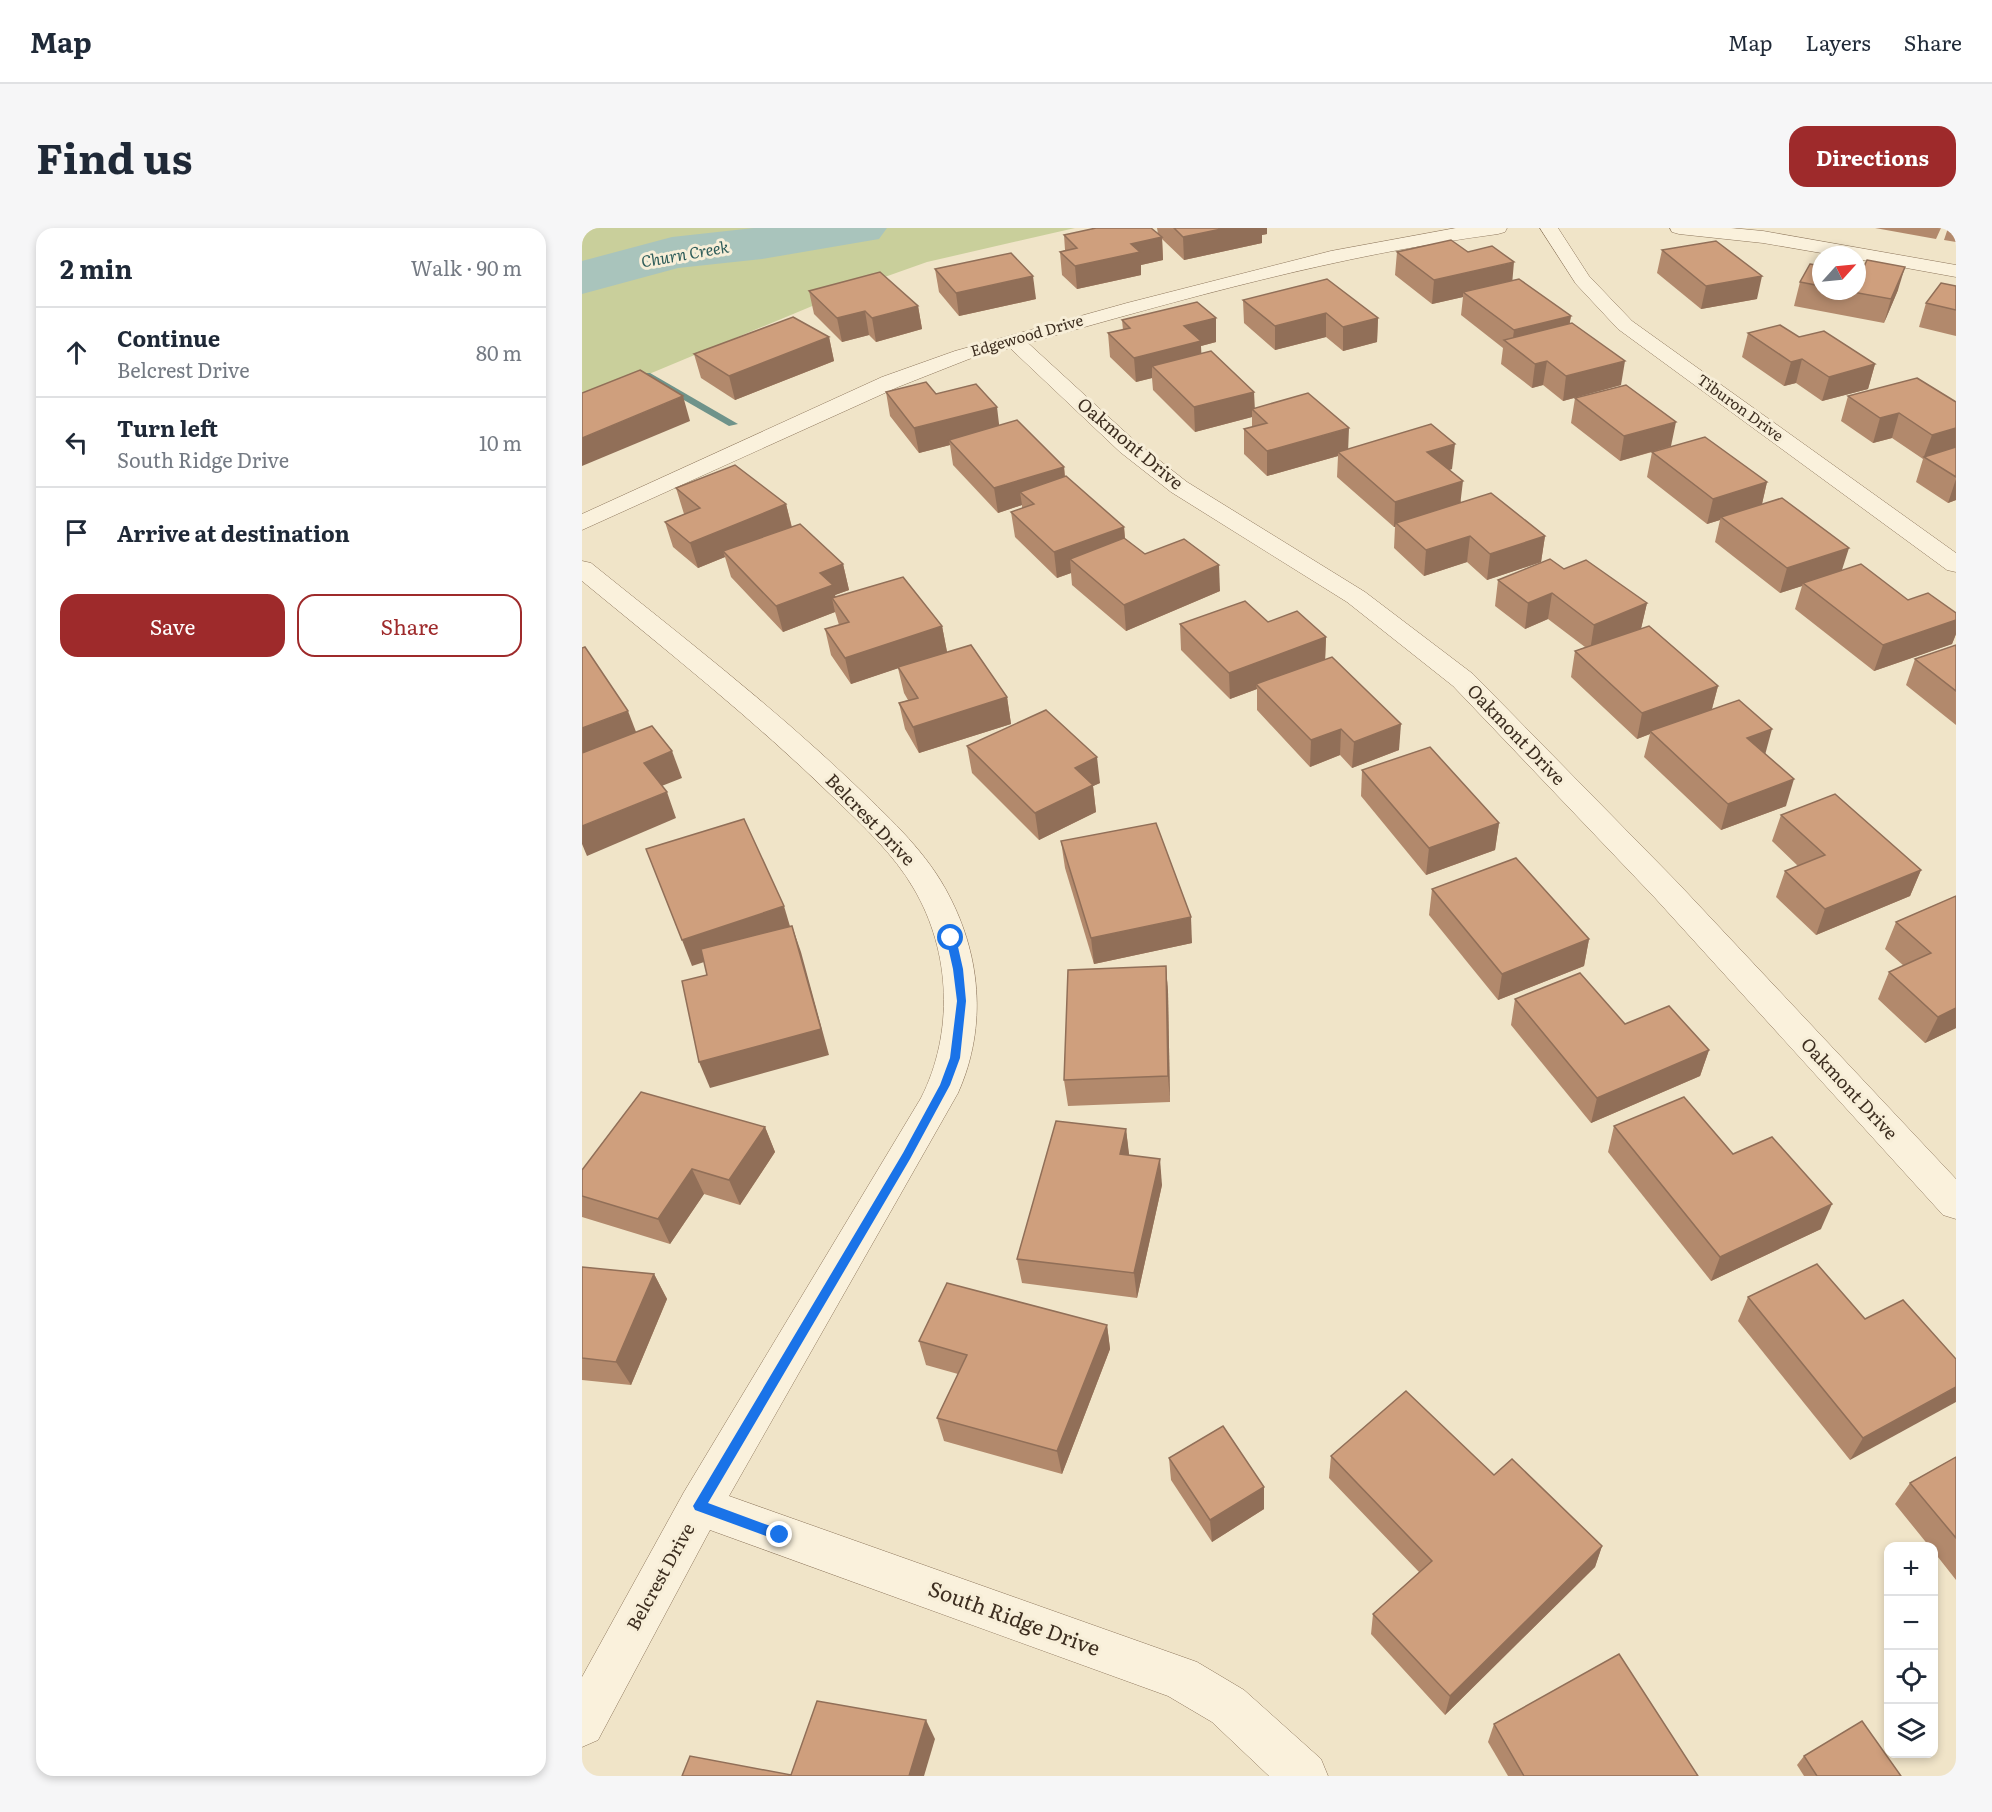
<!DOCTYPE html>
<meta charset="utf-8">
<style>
body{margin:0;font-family:Literata,serif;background:#f6f6f7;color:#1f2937}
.controls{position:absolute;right:18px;bottom:18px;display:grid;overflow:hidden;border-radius:12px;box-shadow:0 3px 9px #0003}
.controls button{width:54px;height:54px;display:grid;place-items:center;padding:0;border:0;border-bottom:2px solid #e0e1e3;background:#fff;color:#1f2937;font:30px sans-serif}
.compass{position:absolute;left:1230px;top:18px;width:54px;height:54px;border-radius:50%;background:#fff;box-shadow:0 3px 9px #0003;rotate:63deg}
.stop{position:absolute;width:18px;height:18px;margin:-14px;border:4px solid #1a73e8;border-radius:50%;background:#fff}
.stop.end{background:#1a73e8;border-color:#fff;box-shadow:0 2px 6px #0008}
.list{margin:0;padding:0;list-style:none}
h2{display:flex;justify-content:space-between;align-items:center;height:78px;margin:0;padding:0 24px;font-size:26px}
h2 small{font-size:20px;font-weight:400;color:#747a83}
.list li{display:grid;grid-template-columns:39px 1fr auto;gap:18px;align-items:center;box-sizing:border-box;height:90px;padding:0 24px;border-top:2px solid #e0e1e3}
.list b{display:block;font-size:22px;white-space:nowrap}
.list p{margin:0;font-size:20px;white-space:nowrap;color:#747a83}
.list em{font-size:20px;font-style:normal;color:#747a83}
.actions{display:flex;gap:12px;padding:18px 24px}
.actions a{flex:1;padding:14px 0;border:2px solid #9e2a2b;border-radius:18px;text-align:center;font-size:21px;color:#9e2a2b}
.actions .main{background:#9e2a2b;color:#fff}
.icon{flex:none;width:33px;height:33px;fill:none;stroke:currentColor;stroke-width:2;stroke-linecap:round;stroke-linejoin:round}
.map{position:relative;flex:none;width:1374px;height:1548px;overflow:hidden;border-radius:18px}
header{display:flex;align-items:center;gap:36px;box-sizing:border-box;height:84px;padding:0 30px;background:#fff;border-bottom:2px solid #e0e1e3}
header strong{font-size:28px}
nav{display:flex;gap:33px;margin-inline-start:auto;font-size:21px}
.intro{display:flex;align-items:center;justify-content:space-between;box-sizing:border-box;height:144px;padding:0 36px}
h1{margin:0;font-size:42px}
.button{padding:15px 27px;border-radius:18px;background:#9e2a2b;color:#fff;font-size:21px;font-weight:700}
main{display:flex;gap:36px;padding:0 36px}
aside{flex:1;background:#fff;border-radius:18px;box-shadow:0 3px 9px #0003}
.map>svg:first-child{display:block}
</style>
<header>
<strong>Map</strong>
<nav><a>Map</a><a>Layers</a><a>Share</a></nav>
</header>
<div class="intro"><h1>Find us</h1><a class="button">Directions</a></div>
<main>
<aside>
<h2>2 min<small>Walk · 90 m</small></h2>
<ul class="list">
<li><svg class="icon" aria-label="ahead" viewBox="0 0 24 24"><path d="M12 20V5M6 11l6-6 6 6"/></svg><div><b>Continue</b><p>Belcrest Drive</p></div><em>80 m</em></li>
<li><svg class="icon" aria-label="left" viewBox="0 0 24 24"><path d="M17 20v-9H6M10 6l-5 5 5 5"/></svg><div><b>Turn left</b><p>South Ridge Drive</p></div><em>10 m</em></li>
<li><svg class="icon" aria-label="arrive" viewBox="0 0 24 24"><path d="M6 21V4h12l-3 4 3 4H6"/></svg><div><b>Arrive at destination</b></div></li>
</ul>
<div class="actions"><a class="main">Save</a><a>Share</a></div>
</aside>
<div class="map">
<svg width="1374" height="1548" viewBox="0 0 1374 1548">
<rect width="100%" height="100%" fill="#f0e4c8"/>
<polygon fill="#c9cf9b" points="0,0 493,0 345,34 283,56 0,174"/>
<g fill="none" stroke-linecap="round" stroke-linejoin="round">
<polygon fill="#6f938a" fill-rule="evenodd" points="62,145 68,145 156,196 147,198 62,149"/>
<polygon fill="#a9c4bc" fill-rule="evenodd" points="172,0 305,0 297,11 180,31 96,40 0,66 0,33 90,9"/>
<defs>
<g id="minor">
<path d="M874 0H925L923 4 916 6C756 27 601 71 446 115L554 214 605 254 783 364 891 446 1095 654 1374 951V991L1361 987 1073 670 871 458 765 374 589 264 538 224 428 120 387 131 316 159 0 302V286L300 149 373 123 545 75 749 23Z"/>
<polygon points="958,0 976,0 1007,48 1050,93 1374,325 1374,344 1365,342 1036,101 994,56"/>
<polygon points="1088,0 1149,0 1181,3 1374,37 1374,49 1275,31 1275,27 1251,27 1181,15 1097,6 1090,4"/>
<path d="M0 333 9 335C97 406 188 476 270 554 304 587 340 619 363 660 399 724 406 798 376 865L147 1268 615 1434 662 1462 739 1531 746 1548H687L630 1494 586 1468 128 1302 16 1512 0 1519V1449L102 1264 339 870C372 805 369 724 332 661 312 626 280 597 251 569 172 492 85 423 0 353Z"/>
</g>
</defs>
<use href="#minor" stroke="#8d765c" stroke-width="1"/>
<use href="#minor" fill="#faf1dc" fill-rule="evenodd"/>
</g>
<g fill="#b2896c">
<polygon points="575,0 685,0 685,6 680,7 680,15 602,32 580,11 581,32 559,37 559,47 495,61 480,47 478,24 483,22 482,7 576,6"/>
<polygon points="1293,0 1359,0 1354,11"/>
<polygon points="1366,0 1374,0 1374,14 1362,12"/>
<polygon points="1080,22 1175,71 1119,81 1075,45"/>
<polygon points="815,24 886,24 930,52 989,88 987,96 1039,157 981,173 961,157 950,160 919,136 921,120 879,87 881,69 850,76 813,47"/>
<polygon points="1239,38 1239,63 1316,62 1302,95 1212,78 1218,54"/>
<polygon points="353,41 454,71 377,88 357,64"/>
<polygon points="1374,58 1374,108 1337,99 1344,75"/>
<polygon points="227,63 336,78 340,101 294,114 287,107 260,114 232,86"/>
<polygon points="661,72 796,90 795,114 761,123 744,109 693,122 662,95"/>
<polygon points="634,90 634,114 619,118 619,125 672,180 766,221 870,241 867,242 879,274 963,308 959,334 905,352 885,334 842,348 812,320 813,299 812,299 755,249 756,228 685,248 662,226 662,201 670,199 670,189 613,204 571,162 570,150 554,154 528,129 526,105 541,102 540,92"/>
<polygon points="1166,105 1217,109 1293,136 1286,161 1240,173 1214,155 1202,158 1160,129"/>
<polygon points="247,109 252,133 153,172 119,150 112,126"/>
<polygon points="304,164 354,166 417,197 482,239 483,249 542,299 543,311 563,326 638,363 544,403 490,357 489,345 475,350 433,309 429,284 440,280 440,277 416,285 371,237 368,217 337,225 308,188"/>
<polygon points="1266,168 1374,174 1374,272 1366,275 1334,254 1341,231 1310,210 1291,215 1259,193"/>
<polygon points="993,170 1089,218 1185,254 1180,276 1260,342 1326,372 1374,385 1374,406 1370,416 1292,443 1213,381 1220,358 1198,365 1133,314 1138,292 1125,296 1065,249 1070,224 1038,233 989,195"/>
<polygon points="94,260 204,276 210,299 261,336 267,362 253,367 254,369 360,398 365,424 425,469 429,496 337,525 323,501 317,475 326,472 322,465 316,440 269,456 249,427 243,401 257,397 253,384 201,404 149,349 143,329 116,340 91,319 83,294 102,286"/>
<polygon points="982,341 1065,375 1059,400 1136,458 1130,481 1183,526 1204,578 1139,602 1062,529 1068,506 1055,511 989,449 993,423 1003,419 966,391 943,401 913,378 916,352"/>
<polygon points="686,394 744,409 743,431 817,522 770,540 758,527 728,539 675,482 675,461 648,471 599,422 598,396"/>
<polygon points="1374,417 1374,497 1324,457 1333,431"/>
<polygon points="385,518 518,555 511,558 514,584 457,612 390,545"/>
<polygon points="780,542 917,595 913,622 844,647 779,568"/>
<polygon points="1199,587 1339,642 1328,668 1234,707 1194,669 1203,643 1216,638 1190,613"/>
<polygon points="479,613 610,715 512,736 483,640"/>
<polygon points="850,661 1007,711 1002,738 916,772 847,687"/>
<polygon points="1374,668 1374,800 1343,815 1296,771 1307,744 1322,738 1303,721 1314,694"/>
<polygon points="584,738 586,764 588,874 486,878 482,852"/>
<polygon points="933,771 1043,796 1127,822 1118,848 1009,895 929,797"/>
<polygon points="1032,898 1151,926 1239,1001 1129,1053 1026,924"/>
<polygon points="183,899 193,924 158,977 122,966 88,1016 0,989 0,942"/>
<polygon points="544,901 547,928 580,957 555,1070 440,1055 435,1031"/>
<polygon points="0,1039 72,1046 85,1071 49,1157 0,1152"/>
<polygon points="1166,1069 1283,1091 1374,1131 1268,1232 1156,1093"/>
<polygon points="525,1097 528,1121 480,1246 362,1213 355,1190 376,1146 344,1137 337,1113"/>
<polygon points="749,1228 912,1247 1020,1318 1013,1339 863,1487 789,1406 791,1386 837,1344 747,1250"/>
<polygon points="1374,1229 1374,1352 1352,1324 1352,1318 1347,1318 1313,1276 1328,1255"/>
<polygon points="587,1230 682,1281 630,1314 589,1252"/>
<polygon points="912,1496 1116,1548 926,1548 906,1514"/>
<polygon points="1222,1528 1319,1548 1222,1548 1215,1537"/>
</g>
<g fill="#916f58">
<polygon points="644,0 685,0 685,6 680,7 680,15 602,32 601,9"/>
<polygon points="580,9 581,32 559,37 559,47 495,61 493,38 549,16"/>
<polygon points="932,34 930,57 881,64 881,69 850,76 852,52"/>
<polygon points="1323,39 1316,62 1302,95 1309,71"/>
<polygon points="451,48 454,71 377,88 374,65"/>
<polygon points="1180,48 1175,71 1119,81 1124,58"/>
<polygon points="336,78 340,101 294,114 290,90"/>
<polygon points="283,83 287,107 260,114 255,90"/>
<polygon points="744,85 744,109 693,122 693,98"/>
<polygon points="989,88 985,111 930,118 932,102"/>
<polygon points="634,90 634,114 619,118 620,137 570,138 570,150 554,154 552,130 602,98"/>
<polygon points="796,90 795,114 761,123 761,99"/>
<polygon points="247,109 252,133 153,172 147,148"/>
<polygon points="1220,131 1214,155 1202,158 1209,134"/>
<polygon points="965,133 961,157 950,160 953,136"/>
<polygon points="1043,133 1039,157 981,173 984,148"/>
<polygon points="1293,136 1286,161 1240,173 1247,149"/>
<polygon points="672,164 673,183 670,181 670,189 613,204 612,179"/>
<polygon points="101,168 108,193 0,238 0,210"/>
<polygon points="415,179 418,204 367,212 368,217 337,225 332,200"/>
<polygon points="1317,185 1310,210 1291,215 1298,190"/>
<polygon points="1094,194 1089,218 1038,233 1042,208"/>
<polygon points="767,200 766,225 756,224 756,228 685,248 685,223"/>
<polygon points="1374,200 1374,222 1342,229 1341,231 1350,207"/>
<polygon points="873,216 870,241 843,249 845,224"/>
<polygon points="482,239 484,264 438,264 440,277 416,285 412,260"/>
<polygon points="1374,251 1374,272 1366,275"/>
<polygon points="881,253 878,278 814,295 813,299 812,299 813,274"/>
<polygon points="1185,254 1179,280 1139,289 1138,292 1125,296 1131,271"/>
<polygon points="204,276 210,301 141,323 143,329 116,340 108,315"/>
<polygon points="542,299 544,324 488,331 489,345 475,350 472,324"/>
<polygon points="888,308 885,334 842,348 844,322"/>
<polygon points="963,308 959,334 905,352 908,326"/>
<polygon points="1267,320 1259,345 1221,355 1220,358 1198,365 1205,340"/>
<polygon points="261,336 267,362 253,367 255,378 250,370 253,384 201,404 194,378 238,345"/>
<polygon points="637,337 638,363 544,403 542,377"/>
<polygon points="970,365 966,391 943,401 946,375"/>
<polygon points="1065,375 1059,401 1008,423 1012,397"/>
<polygon points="1374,392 1374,406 1370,416 1292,443 1301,417"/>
<polygon points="360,398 365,424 269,456 263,430"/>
<polygon points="744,409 743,435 674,456 675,461 648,471 647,445"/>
<polygon points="1136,458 1129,484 1068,503 1068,506 1055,511 1060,485"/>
<polygon points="425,469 429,496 337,525 331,499"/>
<polygon points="46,483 56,509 0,530 0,500"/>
<polygon points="819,496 817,522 770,540 772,514"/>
<polygon points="759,501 758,527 728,539 729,512"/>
<polygon points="1190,501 1183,527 1165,510"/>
<polygon points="90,523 100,550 72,561 62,535"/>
<polygon points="515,529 518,555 511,558 514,584 457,612 453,585 493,540"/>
<polygon points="1212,551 1204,578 1139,602 1146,576"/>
<polygon points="85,564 94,590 5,628 0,616 0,598"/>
<polygon points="917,595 913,622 844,647 847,620"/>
<polygon points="1339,642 1328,668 1234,707 1243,681"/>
<polygon points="202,678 210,705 110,738 100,712"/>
<polygon points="609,689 610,715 512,736 509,710"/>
<polygon points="210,698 219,724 247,827 128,860 117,834"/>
<polygon points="1007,711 1002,738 916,772 920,746"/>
<polygon points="584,738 586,764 588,874 586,848"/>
<polygon points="1374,780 1374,800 1343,815 1356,789"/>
<polygon points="1127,822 1118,848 1009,895 1015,870"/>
<polygon points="183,899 193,924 158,977 147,952"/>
<polygon points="544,901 547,926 541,952 538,926"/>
<polygon points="578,931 580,957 555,1070 552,1045"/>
<polygon points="110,941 122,966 88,1016 76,991"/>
<polygon points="1250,976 1239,1001 1129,1053 1138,1029"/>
<polygon points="72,1046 85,1071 49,1157 34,1134"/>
<polygon points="525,1097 528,1121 480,1246 475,1223"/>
<polygon points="1374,1159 1374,1174 1268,1232 1281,1210"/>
<polygon points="682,1259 682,1281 630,1314 628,1292"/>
<polygon points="1020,1318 1013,1339 863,1487 868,1468"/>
<polygon points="344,1492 353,1511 342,1548 327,1548"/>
</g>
<g fill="#cf9f7d" stroke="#916f58" stroke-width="1.5">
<polygon points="514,0 569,0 580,9 549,16 558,24 493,38 478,24 495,20 482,7"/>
<polygon points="592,0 644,0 601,9"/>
<polygon points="869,12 886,24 910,18 932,34 852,52 815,24"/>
<polygon points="1134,13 1180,48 1124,58 1080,22"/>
<polygon points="429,25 451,48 374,65 353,41"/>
<polygon points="1285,32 1323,39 1309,71 1265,63 1275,63 1275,44 1279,45"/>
<polygon points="1228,36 1239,38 1239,58 1218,54"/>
<polygon points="298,44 336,78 290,90 283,83 255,90 227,63"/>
<polygon points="745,51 796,90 761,99 744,85 693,98 661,72"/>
<polygon points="937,51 989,88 932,102 881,64"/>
<polygon points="1359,55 1374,58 1374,82 1344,75"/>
<polygon points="615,74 634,90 602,98 619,113 552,130 526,105 548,100 540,92"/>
<polygon points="211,89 247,109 147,148 112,126"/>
<polygon points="990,95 1043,133 984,148 965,133 953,136 922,112"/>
<polygon points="1198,97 1217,109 1242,103 1293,136 1247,149 1220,131 1209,134 1166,105"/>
<polygon points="629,123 672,164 612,179 570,138"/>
<polygon points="58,142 101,168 0,210 0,165"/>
<polygon points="1335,150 1374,174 1374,200 1350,207 1317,185 1298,190 1266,168"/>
<polygon points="344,154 354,166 394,156 415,179 332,200 304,164"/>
<polygon points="1044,157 1094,194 1042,208 993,170"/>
<polygon points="726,165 767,200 685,223 662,201 685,195 670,181"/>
<polygon points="435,192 482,239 412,260 367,212"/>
<polygon points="849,196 873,216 845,224 881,253 813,274 756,224"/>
<polygon points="1123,209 1185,254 1131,271 1070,224"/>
<polygon points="1374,219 1374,249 1342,229"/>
<polygon points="153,237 204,276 108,315 83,294 118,280 94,260"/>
<polygon points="484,248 542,299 472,324 429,284 452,276 438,264"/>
<polygon points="909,265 963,308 908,326 888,308 844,322 814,295"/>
<polygon points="1200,270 1267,320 1205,340 1139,289"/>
<polygon points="218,296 261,336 238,345 251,357 194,378 141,323"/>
<polygon points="542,310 563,326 602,311 637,337 542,377 488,331"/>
<polygon points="968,331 982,341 1004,332 1065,375 1012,397 970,365 946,375 916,352"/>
<polygon points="1279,336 1326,372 1346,365 1374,385 1374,392 1301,417 1221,355"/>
<polygon points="321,349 360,398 263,430 243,401 267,394 250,370"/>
<polygon points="663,373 686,394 715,383 744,409 647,445 598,396"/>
<polygon points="1067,398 1136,458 1060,485 993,423"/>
<polygon points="389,417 425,469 331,499 317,475 336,470 316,439"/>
<polygon points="1374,417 1374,463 1333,431"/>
<polygon points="3,419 46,483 0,500 0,420"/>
<polygon points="750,429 819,496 772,514 759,501 729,512 674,456"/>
<polygon points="1157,472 1190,501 1165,510 1212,551 1146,576 1068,503"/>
<polygon points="464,482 515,529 493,540 511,557 453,585 385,518"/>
<polygon points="70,498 90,523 62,535 85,564 0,598 0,525"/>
<polygon points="848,519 917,595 847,620 780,542"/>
<polygon points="1253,566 1339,642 1243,681 1203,643 1243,627 1199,587"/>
<polygon points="162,591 202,678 100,712 64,621"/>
<polygon points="574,595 609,689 509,710 479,613"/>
<polygon points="934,630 1007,711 920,746 850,661"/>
<polygon points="1374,668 1374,780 1356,789 1307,744 1349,725 1314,694"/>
<polygon points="210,698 239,801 117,834 100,753 125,747 119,721"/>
<polygon points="584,738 586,848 482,852 486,742"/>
<polygon points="998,745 1043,796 1087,778 1127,822 1015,870 933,771"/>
<polygon points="59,864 183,899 147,952 110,941 76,991 0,968 0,942"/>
<polygon points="1102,869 1151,926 1190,909 1250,976 1138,1029 1032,898"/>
<polygon points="474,893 544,901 538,926 578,931 552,1045 435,1031"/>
<polygon points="1235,1036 1283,1091 1321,1072 1374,1131 1374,1159 1281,1210 1166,1069"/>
<polygon points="0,1039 72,1046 34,1134 0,1130"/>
<polygon points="365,1055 525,1097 475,1223 355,1190 385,1127 337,1113"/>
<polygon points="824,1163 912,1247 930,1231 1020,1318 868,1468 791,1386 850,1333 749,1228"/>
<polygon points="641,1198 682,1259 628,1292 587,1230"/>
<polygon points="1374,1229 1374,1310 1328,1255"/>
<polygon points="1037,1426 1116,1548 942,1548 912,1496"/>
<polygon points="235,1473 344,1492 327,1548 100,1548 108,1528 209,1547"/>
<polygon points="1280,1493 1319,1548 1235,1548 1222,1528"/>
</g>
<polygon fill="#1a73e8" points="369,706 374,710 381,741 384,773 378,830 368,857 328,931 126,1275 202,1303 204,1307 202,1311 198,1313 113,1282 111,1278 321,925 358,857 368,830 375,773 371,741 364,710"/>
<g text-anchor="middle" stroke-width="6" stroke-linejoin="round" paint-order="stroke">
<g font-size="15" fill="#3d2e20" stroke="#f7eed8">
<text transform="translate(445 108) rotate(-16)" y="5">Edgewood Drive</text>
<text transform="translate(1158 180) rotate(36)" y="5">Tiburon Drive</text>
</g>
<g font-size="16" font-style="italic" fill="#2f5d5a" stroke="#f7eed8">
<text transform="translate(103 26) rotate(-10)" y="6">Churn Creek</text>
</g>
<g font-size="18" fill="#3d2e20" stroke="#f7eed8">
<text transform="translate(548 216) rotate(40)" y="6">Oakmont Drive</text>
<text transform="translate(934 507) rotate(46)" y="6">Oakmont Drive</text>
<text transform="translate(288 592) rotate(46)" y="6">Belcrest Drive</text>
<text transform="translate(1267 861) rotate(47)" y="6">Oakmont Drive</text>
<text transform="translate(79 1349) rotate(-61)" y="6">Belcrest Drive</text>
</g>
<g font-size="21" fill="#3d2e20" stroke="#f7eed8">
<text transform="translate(432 1391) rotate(20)" y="7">South Ridge Drive</text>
</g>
</g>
</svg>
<div class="controls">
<button>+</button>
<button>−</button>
<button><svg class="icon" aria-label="locate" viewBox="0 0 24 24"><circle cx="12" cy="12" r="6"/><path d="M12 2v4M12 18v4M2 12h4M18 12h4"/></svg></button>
<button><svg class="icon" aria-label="layers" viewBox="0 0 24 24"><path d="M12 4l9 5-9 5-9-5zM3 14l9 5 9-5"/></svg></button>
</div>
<svg class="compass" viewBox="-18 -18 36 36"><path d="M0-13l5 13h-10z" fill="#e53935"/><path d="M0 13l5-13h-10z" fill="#747a83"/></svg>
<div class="stop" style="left:369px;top:710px"></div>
<div class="stop end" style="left:198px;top:1307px"></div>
</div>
</main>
